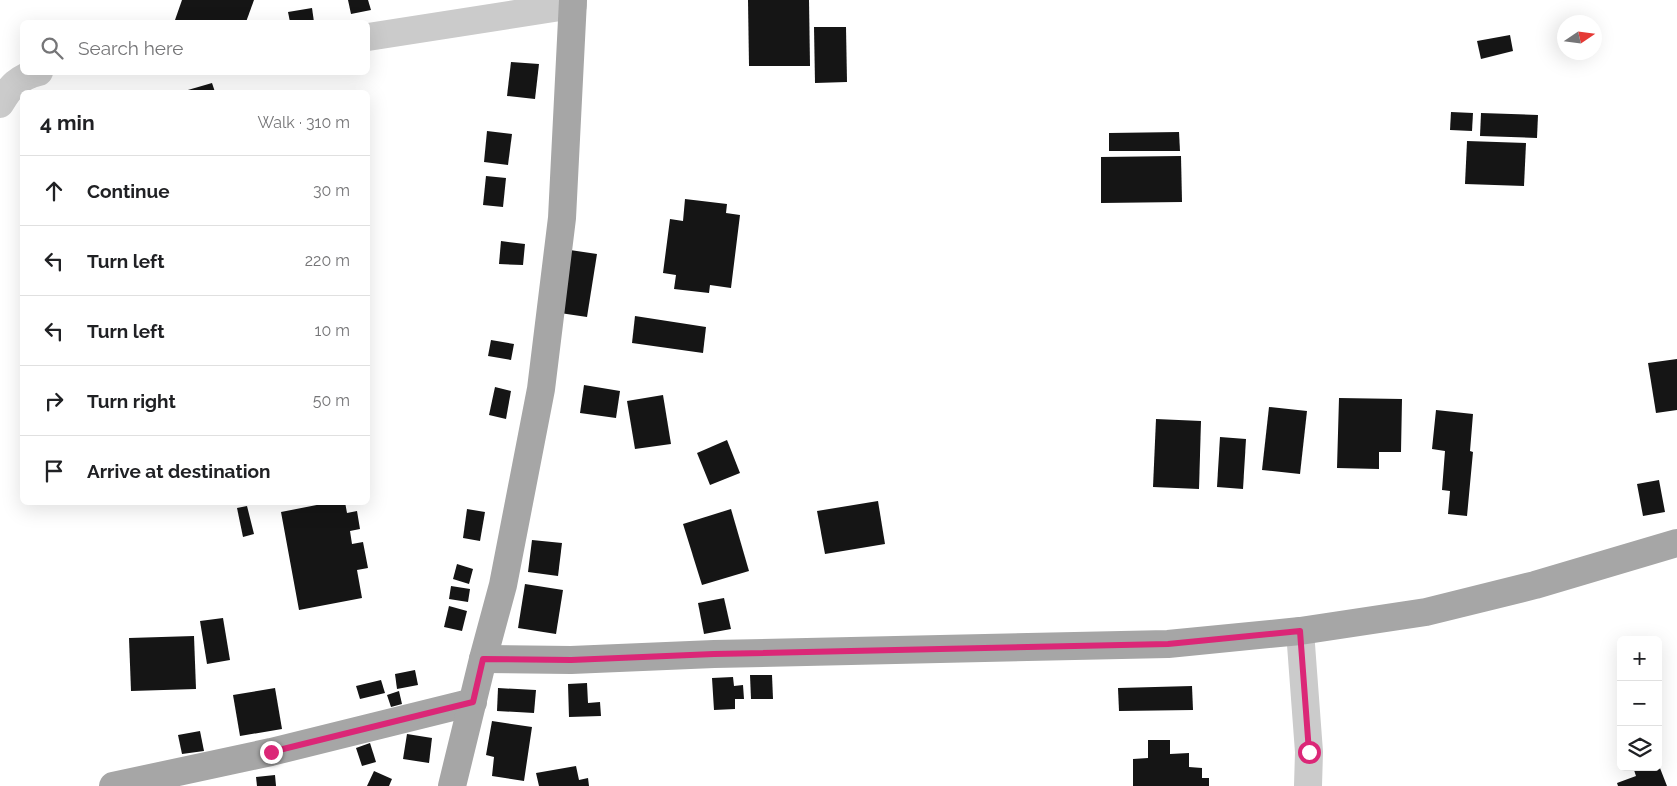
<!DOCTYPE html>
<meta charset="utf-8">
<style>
body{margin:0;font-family:Raleway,sans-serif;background:#f2f2f2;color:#202124}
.controls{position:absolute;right:15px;bottom:15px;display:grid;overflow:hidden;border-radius:8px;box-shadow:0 5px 20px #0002}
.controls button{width:45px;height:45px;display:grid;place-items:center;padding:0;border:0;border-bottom:1px solid #e0e0e0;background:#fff;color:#202124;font:25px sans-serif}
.compass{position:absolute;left:1557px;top:15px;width:45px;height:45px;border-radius:50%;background:#fff;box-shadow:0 5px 20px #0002;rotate:77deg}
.stop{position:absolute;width:15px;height:15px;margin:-11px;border:4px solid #db2777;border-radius:50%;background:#fff}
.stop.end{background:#db2777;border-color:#fff;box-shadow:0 1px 5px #0008}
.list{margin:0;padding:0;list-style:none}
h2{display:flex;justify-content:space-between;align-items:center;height:65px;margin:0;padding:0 20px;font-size:21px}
h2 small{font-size:16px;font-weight:400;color:#757577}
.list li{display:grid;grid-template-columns:32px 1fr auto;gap:15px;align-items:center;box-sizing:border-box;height:70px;padding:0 20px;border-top:1px solid #e0e0e0}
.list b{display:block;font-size:19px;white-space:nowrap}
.list em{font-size:16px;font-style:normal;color:#757577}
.icon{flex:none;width:28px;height:28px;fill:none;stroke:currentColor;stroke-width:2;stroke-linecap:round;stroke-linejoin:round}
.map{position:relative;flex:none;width:1677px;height:786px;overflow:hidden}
.search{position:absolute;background:#fff;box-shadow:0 5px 20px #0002;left:20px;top:20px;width:350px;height:55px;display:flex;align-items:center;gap:12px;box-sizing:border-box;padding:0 18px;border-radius:8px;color:#757577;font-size:19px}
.panel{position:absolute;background:#fff;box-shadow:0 5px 20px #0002;left:20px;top:90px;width:350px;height:415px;border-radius:8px}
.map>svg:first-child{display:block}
</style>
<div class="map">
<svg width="1677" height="786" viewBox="0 0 1677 786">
<rect width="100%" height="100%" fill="#fff"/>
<g fill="#151515">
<polygon points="182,0 254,0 246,22 181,22 175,20"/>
<polygon points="348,0 368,0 371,10 351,14"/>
<polygon points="748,0 809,0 810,66 749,66"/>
<polygon points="312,8 314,22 290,22 288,12"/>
<polygon points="814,27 846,27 847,82 815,83"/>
<polygon points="1510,35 1513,51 1481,59 1477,41"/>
<polygon points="511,62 539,64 535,99 507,96"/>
<polygon points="212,83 215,92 181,92"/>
<polygon points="1451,112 1473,113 1472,131 1450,130"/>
<polygon points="1481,113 1538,115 1537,138 1480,136"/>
<polygon points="487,131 512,134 508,165 484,162"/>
<polygon points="1179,132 1180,151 1109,151 1109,133"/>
<polygon points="1467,141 1526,143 1524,186 1465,184"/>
<polygon points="1181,156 1182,202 1101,203 1101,157"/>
<polygon points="486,176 506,178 503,207 483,205"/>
<polygon points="685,199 727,204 726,213 740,215 731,288 710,285 709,293 674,289 676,275 663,273 670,219 683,221"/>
<polygon points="501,241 525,244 523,265 499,264"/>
<polygon points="570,250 597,254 587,317 560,313"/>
<polygon points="635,316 706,327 703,353 632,343"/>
<polygon points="491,340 514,344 511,360 488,356"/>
<polygon points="1677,359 1677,410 1656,413 1648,363"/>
<polygon points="584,385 620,391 616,418 580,413"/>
<polygon points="495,387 511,391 506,419 489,415"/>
<polygon points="663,395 671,444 635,449 627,401"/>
<polygon points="1339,398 1402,399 1401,452 1379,452 1379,469 1337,468"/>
<polygon points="1269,407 1307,411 1300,474 1262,470"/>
<polygon points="1436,410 1473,414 1470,451 1473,452 1467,516 1448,514 1450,491 1442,490 1445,451 1432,449"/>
<polygon points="1156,419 1201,421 1199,489 1153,487"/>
<polygon points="1220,437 1246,439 1243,489 1217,487"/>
<polygon points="727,440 740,473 710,485 697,453"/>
<polygon points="1659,480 1665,512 1643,516 1637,484"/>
<polygon points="878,501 885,544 825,554 817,511"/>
<polygon points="332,502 345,502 347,513 357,511 360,529 350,531 352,544 363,542 368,568 357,570 362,598 299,610 281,512"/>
<polygon points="247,506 254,534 243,537 237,508"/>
<polygon points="467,509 485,512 480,541 463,538"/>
<polygon points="731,509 749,571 702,585 683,524"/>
<polygon points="532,540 562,543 558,576 528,572"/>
<polygon points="457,564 473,569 469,584 453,579"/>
<polygon points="525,584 563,590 556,634 518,628"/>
<polygon points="451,586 470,589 468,602 449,599"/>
<polygon points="724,598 731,629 704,634 698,603"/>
<polygon points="449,606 467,611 462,631 444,627"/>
<polygon points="223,618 230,660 207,664 200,621"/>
<polygon points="194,636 196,689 131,691 129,638"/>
<polygon points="415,670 418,685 397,689 395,674"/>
<polygon points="750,675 772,675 773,699 751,699"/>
<polygon points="733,677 734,686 743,685 744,699 735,699 735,709 714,710 712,678"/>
<polygon points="381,680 385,693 360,699 356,686"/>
<polygon points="587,683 588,703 600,702 601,716 569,717 568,684"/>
<polygon points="1192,686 1193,710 1119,711 1118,688"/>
<polygon points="275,688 282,729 240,736 233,695"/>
<polygon points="498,688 536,690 534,713 497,711"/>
<polygon points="399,691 402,704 391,707 387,695"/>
<polygon points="492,721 532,727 524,781 492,776 494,757 486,755"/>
<polygon points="200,731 204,751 182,754 178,735"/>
<polygon points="407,734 432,738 429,763 403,759"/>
<polygon points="1148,740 1170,740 1170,754 1189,753 1189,767 1202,768 1202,778 1209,778 1209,786 1133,786 1133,759 1148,758"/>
<polygon points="370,743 376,762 362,766 356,748"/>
<polygon points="1658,763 1667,786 1618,786 1617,783 1636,776 1633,767 1658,767"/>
<polygon points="576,766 579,780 588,778 589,786 539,786 536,773"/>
<polygon points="374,771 392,779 389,786 367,786"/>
<polygon points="275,775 276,786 257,786 256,777"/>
</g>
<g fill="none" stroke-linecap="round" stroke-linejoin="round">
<g stroke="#cbcbcb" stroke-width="28">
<polyline points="368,37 573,5"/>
<path d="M0 104C10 87 18 77 39 72"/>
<polyline points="1300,631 1309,752 1308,786"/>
</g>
<g stroke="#a6a6a6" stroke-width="28">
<polyline points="483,659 571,660 714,654 1168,644 1300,631 1426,612 1535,585 1677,543"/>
<polyline points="113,786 271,752 473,702"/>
<polyline points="452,786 483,659 503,585 541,389 562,218 573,0"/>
</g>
</g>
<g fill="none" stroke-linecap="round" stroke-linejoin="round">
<polyline stroke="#db2777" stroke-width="6" points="271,752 473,702 483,659 571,660 714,654 1168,644 1300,631 1309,752"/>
</g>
</svg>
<div class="controls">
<button>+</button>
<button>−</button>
<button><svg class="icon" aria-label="layers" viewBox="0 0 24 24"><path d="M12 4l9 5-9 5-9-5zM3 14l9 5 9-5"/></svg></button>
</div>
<svg class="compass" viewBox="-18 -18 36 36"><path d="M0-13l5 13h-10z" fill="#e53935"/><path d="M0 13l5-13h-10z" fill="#757577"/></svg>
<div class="stop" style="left:1309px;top:752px"></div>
<div class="stop end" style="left:271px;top:752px"></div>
<div class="search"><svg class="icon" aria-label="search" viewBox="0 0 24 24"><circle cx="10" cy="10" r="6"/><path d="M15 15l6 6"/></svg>Search here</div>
<section class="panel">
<h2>4 min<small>Walk · 310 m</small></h2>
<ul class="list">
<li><svg class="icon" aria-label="ahead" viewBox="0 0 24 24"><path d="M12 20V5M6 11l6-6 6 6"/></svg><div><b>Continue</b></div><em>30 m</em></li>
<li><svg class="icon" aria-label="left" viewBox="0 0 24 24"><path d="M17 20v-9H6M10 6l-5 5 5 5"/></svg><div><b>Turn left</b></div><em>220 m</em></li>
<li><svg class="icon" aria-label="left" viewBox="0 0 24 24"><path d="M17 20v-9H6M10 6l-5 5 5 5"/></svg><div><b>Turn left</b></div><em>10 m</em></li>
<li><svg class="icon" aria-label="right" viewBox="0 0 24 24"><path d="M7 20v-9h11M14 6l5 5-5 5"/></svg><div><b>Turn right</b></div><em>50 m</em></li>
<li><svg class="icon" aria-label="arrive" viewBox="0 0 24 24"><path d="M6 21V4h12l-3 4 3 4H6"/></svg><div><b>Arrive at destination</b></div></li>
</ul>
</section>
</div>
